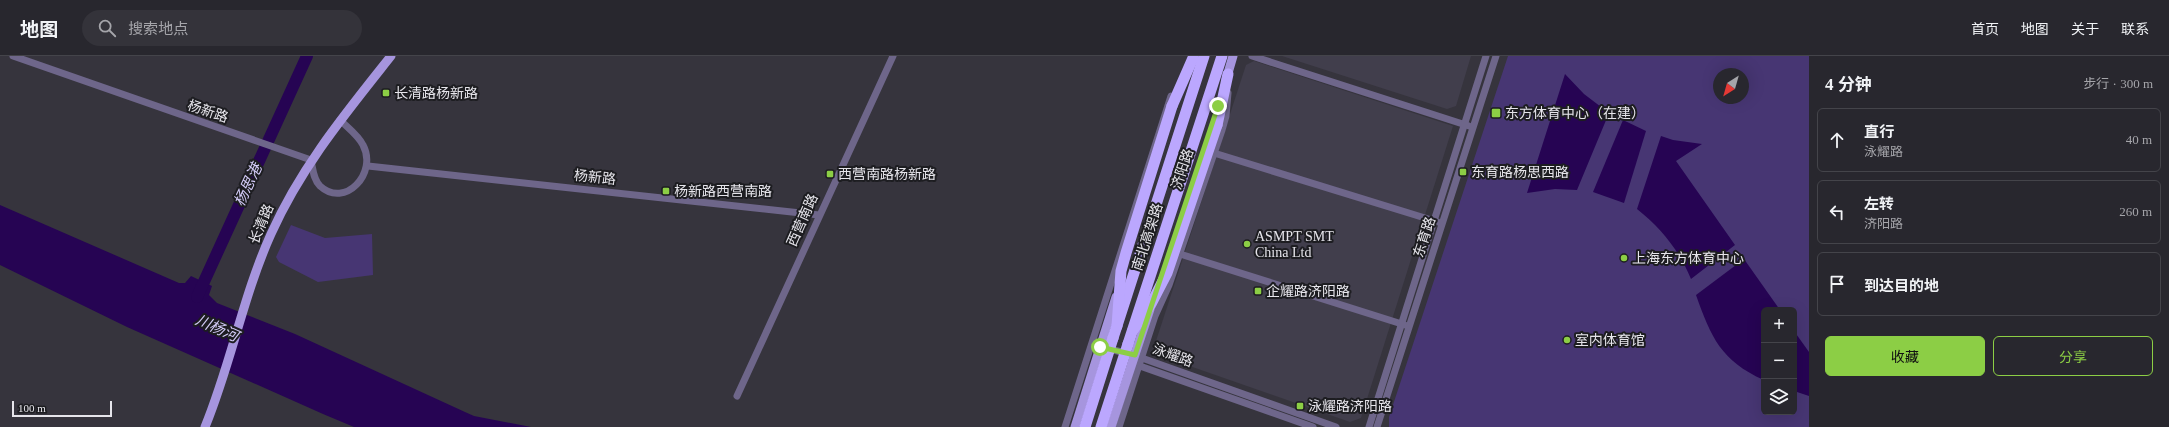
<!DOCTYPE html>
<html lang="zh">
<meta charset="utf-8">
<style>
body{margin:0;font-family:"Times New Roman","Noto Sans SC",serif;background:#34333a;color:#f1f3f6}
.controls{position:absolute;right:12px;bottom:12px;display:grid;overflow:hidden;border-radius:6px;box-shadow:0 4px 16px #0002}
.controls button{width:36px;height:36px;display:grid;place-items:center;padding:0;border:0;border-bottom:1px solid #44444a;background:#28272e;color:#f1f3f6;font:20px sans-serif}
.compass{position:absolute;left:1713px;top:12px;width:36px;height:36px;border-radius:50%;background:#28272e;box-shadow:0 4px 16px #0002;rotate:217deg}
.scale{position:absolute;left:12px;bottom:10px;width:100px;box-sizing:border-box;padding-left:4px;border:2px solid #e6e5eb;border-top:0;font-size:11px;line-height:14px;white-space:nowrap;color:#e6e5eb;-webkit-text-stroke:3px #1d1d21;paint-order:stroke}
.stop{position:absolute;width:12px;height:12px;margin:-9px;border:3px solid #8cce45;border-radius:50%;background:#fff}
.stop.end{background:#8cce45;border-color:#fff;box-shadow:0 1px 4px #0008}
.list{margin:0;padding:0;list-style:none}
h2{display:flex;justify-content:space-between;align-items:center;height:52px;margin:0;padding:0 16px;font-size:17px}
h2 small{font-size:13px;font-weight:400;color:#a5a5aa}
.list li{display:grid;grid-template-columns:26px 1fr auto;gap:12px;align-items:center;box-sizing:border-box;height:64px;margin:0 8px 8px;padding:0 8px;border:1px solid #44444a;border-radius:6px}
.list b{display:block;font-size:15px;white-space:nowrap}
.list p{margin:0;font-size:13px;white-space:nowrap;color:#a5a5aa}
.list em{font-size:13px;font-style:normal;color:#a5a5aa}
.actions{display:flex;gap:8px;padding:12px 16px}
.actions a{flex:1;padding:9px 0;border:1px solid #8cce45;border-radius:6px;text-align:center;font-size:14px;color:#8cce45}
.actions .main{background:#8cce45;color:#111}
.icon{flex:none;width:22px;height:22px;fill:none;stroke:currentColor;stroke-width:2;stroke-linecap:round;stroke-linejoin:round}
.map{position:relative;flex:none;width:1809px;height:371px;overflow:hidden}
header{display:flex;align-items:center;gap:24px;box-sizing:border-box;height:56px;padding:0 20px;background:#28272e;border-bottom:1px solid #44444a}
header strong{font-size:19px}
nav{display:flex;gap:22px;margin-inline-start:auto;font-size:14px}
.search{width:280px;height:36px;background:#34333a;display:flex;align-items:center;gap:10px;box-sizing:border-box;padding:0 14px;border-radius:22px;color:#a5a5aa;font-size:15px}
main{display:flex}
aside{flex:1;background:#28272e}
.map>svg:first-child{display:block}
</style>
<header>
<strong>地图</strong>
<div class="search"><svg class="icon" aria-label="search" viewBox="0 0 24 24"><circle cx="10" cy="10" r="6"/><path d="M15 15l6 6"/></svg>搜索地点</div>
<nav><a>首页</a><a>地图</a><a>关于</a><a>联系</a></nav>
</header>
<main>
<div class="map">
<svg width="1809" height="371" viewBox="0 0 1809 371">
<rect width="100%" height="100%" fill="#36343d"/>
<g fill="#413e4c">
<polygon points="1282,0 1471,0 1456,50 1447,53"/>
<polygon points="1254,5 1453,70 1361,362 1350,366 1161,300 1156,285 1246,9"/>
</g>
<g fill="#473673" fill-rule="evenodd">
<path d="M1508 0H1809V371H1389V361ZM1719 18H1743V42H1719ZM1764 254H1794V356H1764Z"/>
<polygon points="291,169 325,182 372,178 373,219 318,226 279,206 276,201"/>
</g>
<g fill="#260453">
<polygon points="1565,18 1584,38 1609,57 1577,134 1555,133 1527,137"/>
<polygon points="1623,64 1646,75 1624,147 1593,136"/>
<path d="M1661 80 1673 84 1702 88 1676 105 1735 189 1691 223C1679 194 1661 172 1637 153Z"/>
<polygon points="0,149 179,227 185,227 191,220 212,230 209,239 217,247 295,278 465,356 474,360 531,371 354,371 323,358 127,271 0,209"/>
<path d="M1744 203 1780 254H1764V324C1721 305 1711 281 1696 239Z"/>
<polygon points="1794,275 1809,296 1809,340 1794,335"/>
</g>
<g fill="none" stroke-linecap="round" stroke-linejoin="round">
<polyline stroke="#260453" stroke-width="12" points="197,241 307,0"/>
<g stroke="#6e668a" stroke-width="7">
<path d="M13 0 311 104C313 113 313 123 320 130 345 153 378 117 363 89 358 79 348 72 340 64"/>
<polyline points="1252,0 1469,70"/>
<polyline points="1214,97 1438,166"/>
<polyline points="368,110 819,159"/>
<polyline points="1180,198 1405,269"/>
<polyline points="1106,292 1129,298"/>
<polyline points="1139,301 1336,371"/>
<polyline points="1137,309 1313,371"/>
<polyline points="737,340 893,0"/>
<polyline points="1065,371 1171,40"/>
<polyline points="1119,371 1155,260 1169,229 1222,74 1226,60 1228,37"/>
<polyline points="1369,371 1486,0"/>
<polyline points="1377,371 1496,0"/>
</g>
<g stroke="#a695de" stroke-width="9">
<polyline points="1226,24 1233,0"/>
<path d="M205 371C231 308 243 240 271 178 301 111 345 58 391 0"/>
<polyline points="1075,371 1116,241"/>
<polyline points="1111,371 1150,253"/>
</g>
<g stroke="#bba7fe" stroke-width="11">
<polyline points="1172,50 1193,2"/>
<polyline points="1217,69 1228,18"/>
<polyline points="1113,282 1204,0"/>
<polyline points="1128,288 1222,0"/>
</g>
<g stroke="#bba7fe" stroke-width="11">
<polyline points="1117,270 1121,215 1126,197 1172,50"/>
<polyline points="1133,274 1151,248 1167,217 1217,69"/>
<polyline points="1085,371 1113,282"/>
<polyline points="1101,371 1128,288"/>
</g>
</g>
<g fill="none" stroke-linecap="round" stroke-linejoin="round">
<polyline stroke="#8cce45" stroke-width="5" points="1100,291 1135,299 1218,50"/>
</g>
<g fill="#8cce45" stroke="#1d1d21" stroke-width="1.5">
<rect x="382" y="33" width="8" height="8" rx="2"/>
<rect x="1491" y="52" width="10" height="10" rx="2"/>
<rect x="1459" y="112" width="8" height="8" rx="2"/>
<rect x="826" y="114" width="8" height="8" rx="2"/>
<rect x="662" y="131" width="8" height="8" rx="2"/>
<circle cx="1247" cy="188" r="4"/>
<circle cx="1624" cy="202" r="4"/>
<rect x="1254" y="231" width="8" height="8" rx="2"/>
<circle cx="1567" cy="284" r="4"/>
<rect x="1296" y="346" width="8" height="8" rx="2"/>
</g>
<g text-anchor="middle" stroke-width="4" stroke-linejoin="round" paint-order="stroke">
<g font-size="14" fill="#e6e5eb" stroke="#1d1d21" text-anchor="start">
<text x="394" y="42">长清路杨新路</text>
<text x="1505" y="62">东方体育中心（在建）</text>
<text x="1471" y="121">东育路杨思西路</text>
<text x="838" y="123">西营南路杨新路</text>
<text x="674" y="140">杨新路西营南路</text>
<text x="1255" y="185">ASMPT SMT<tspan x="1255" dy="16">China Ltd</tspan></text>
<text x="1632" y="207">上海东方体育中心</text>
<text x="1266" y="240">企耀路济阳路</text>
<text x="1575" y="289">室内体育馆</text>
<text x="1308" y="355">泳耀路济阳路</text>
</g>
<g font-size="14" fill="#e6e5eb" stroke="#1d1d21">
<text transform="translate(208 55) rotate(19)" y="5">杨新路</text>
<text transform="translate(1182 113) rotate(-72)" y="5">济阳路</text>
<text transform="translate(595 121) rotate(6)" y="5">杨新路</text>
<text transform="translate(802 164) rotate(-66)" y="5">西营南路</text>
<text transform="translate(261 168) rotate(-67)" y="5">长清路</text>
<text transform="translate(1147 181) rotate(-72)" y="5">南北高架路</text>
<text transform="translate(1424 181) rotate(-72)" y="5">东育路</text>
<text transform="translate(1173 299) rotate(20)" y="5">泳耀路</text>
</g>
<g font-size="15" font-style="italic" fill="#d3cbf7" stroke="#1d1d21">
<text transform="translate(248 129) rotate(-65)" y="5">杨思港</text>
<text transform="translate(217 272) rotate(24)" y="5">川杨河</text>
</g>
</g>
</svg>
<div class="controls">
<button>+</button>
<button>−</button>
<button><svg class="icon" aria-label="layers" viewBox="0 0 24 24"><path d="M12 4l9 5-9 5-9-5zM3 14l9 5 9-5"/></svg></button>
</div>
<svg class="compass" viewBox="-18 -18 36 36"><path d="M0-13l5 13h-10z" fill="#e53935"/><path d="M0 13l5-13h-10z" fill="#a5a5aa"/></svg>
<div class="scale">100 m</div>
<div class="stop" style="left:1100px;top:291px"></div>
<div class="stop end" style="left:1218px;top:50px"></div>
</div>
<aside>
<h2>4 分钟<small>步行 · 300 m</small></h2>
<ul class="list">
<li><svg class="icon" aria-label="ahead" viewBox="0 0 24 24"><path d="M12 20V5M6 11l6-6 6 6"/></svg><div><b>直行</b><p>泳耀路</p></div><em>40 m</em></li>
<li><svg class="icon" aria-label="left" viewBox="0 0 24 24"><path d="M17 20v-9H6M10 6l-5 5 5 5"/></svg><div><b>左转</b><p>济阳路</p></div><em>260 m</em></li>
<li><svg class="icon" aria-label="arrive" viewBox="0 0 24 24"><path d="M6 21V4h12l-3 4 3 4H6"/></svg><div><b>到达目的地</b></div></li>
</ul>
<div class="actions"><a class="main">收藏</a><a>分享</a></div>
</aside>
</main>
